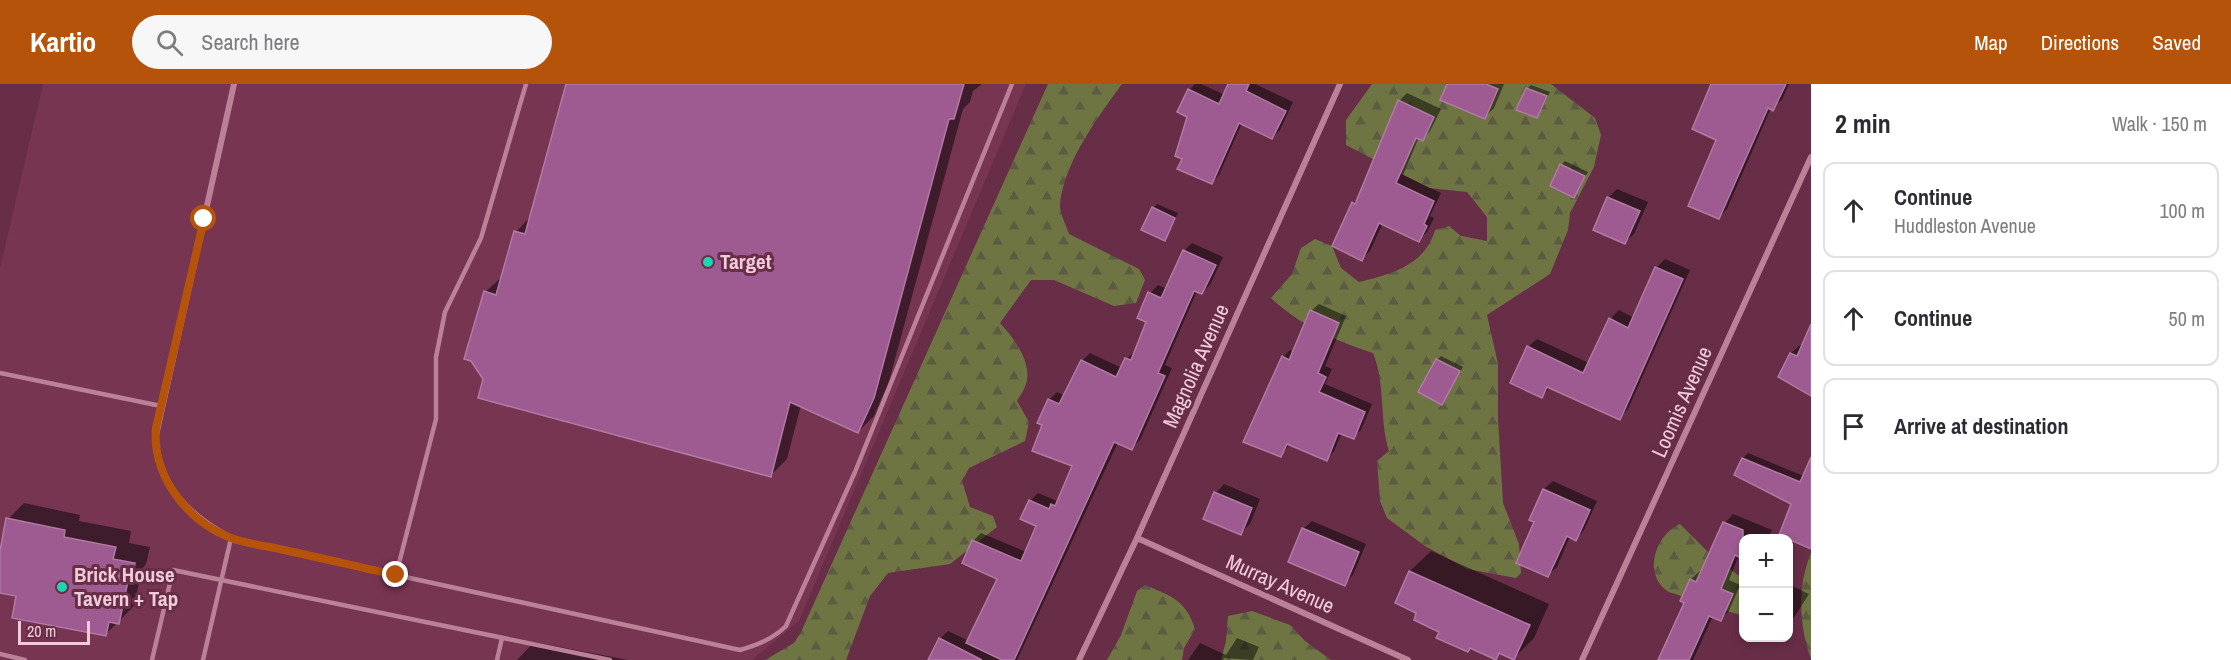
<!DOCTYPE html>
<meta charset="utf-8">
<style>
body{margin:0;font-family:"Archivo Narrow",sans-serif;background:#f7f7f7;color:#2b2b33}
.controls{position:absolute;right:18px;bottom:18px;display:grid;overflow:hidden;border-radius:12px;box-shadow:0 3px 9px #0003}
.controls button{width:54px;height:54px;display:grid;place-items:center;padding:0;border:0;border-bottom:2px solid #e1e1e2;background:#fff;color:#2b2b33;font:30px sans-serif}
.scale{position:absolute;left:18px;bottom:15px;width:72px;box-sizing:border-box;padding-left:6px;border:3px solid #f0ccd9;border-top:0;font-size:16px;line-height:21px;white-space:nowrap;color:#f0ccd9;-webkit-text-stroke:4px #682e47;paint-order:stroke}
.stop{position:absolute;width:18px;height:18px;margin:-14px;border:4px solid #b45309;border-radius:50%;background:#fff}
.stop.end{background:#b45309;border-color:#fff;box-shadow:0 2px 6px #0008}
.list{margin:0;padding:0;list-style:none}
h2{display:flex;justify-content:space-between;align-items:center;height:78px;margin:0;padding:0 24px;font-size:26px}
h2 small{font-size:20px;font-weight:400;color:#7c7c81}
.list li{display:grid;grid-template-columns:39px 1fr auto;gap:18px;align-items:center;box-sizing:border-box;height:96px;margin:0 12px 12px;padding:0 12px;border:2px solid #e1e1e2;border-radius:12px}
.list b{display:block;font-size:22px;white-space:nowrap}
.list p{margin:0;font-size:20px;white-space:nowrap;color:#7c7c81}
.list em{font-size:20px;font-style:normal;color:#7c7c81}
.icon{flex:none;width:33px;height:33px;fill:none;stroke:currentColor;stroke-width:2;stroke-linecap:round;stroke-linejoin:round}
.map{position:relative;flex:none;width:1811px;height:576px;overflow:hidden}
header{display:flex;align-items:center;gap:36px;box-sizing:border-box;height:84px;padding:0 30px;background:#b45309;color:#fff}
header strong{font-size:28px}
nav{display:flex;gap:33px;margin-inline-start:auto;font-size:21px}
.search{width:420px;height:54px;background:#f7f7f7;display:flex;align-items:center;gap:15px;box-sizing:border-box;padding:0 21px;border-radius:33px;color:#7c7c81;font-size:22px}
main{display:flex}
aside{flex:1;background:#fff}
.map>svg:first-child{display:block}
</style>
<header>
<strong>Kartio</strong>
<div class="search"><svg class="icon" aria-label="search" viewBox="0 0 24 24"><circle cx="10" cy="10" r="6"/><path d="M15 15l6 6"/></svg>Search here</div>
<nav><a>Map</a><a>Directions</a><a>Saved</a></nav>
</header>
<main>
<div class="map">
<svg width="1811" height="576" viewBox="0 0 1811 576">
<defs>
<pattern id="forest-firs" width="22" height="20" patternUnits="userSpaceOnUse" patternTransform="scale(1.5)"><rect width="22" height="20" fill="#6f7443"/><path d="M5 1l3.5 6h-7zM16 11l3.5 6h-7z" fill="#5d5b42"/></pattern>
</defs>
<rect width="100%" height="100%" fill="#682e47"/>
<polygon fill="#773552" points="43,0 1026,0 799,537 752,576 0,576 0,184"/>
<g fill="url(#forest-firs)">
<path d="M1048 0H1122C1098 33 1065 77 1060 119 1059 128 1066 141 1069 150L1139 185 1145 196 1136 219 1114 222 1054 196H1031L1000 239C1013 253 1033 279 1026 300 1024 306 1020 312 1017 317L1029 338 1025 357 969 384 962 397 970 423 993 432 997 443 950 480 888 489 870 512 846 576H765L794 559 801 548Z"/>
<path d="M1372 0H1551L1595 34 1601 51 1594 83 1570 129 1568 146 1550 190 1487 231 1498 280V334L1503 419 1519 460 1521 489 1516 494 1467 485 1425 462 1387 434 1380 417 1377 377 1389 367C1379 335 1386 301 1373 269 1336 257 1299 241 1271 214L1292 190 1301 164 1315 155 1332 162 1341 184 1359 198C1392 190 1425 181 1435 146L1449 142 1461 152 1487 157V133L1467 108 1429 104 1346 61V36Z"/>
<path d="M1680 440 1708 468 1743 495V532L1669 508C1642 491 1655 451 1680 440Z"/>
<path d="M1811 469V575C1799 542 1797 502 1811 469Z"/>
<path d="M1145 501C1171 512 1186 516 1195 545L1184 564 1182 576H1107L1121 551 1137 507Z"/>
<polygon points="1252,527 1290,541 1305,557 1331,576 1221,576 1226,557 1228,532"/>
</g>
<g fill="#0007">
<polygon points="568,0 982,0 973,7 970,18 963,25 889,297 874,332 858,348 801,321 787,375 771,391 485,295 485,208 503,192 516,148 531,132"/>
<polygon points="1195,0 1201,0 1225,11 1230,0 1255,0 1293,18 1280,46 1272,54 1242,39 1219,91 1212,99 1184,74 1189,32 1189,6"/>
<polygon points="1448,0 1504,0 1494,24 1485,33"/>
<polygon points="1713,0 1789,0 1782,16 1771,24 1727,125 1718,134 1718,55"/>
<polygon points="1531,1 1550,8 1537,33 1527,5"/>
<polygon points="1407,9 1441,25 1430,47 1423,55 1419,53 1403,91 1441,109 1430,132 1434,134 1427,148 1419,156 1383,139 1370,167 1362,175 1353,119 1360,112 1399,17"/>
<polygon points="1565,77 1588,88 1574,112 1561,81"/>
<polygon points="1617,105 1648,118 1634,150 1625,158 1608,114"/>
<polygon points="1157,120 1178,129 1165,155 1153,124"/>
<polygon points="1192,159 1223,173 1210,201 1202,209 1197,207 1165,281 1172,284 1140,356 1132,364 1118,358 1017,576 930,576 940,555 948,547 969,557 999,494 973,457 981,449 1026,468 1038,442 1030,417 1038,409 1057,417 1060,414 1074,381 1044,341 1049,316 1057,308 1065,312 1082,277 1090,269 1122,284 1126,275 1136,267 1148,238 1150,209 1158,201 1167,205 1184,167"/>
<polygon points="1665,175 1690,186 1628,325 1620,334 1551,303 1542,312 1528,263 1537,255 1589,279 1610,235 1619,226 1634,234 1656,184"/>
<polygon points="1319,220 1346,232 1325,282 1332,285 1325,300 1372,320 1361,346 1353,353 1342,349 1334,367 1327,375 1290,360 1281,371 1283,273 1290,266 1294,268 1311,227"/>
<polygon points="1811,243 1811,310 1780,292 1791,269 1800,261 1803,262"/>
<polygon points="1441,272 1463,283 1442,319 1437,276"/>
<polygon points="1748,369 1811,395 1811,459 1793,419 1743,374"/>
<polygon points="1553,397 1597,417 1584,446 1576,455 1570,452 1557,483 1548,491 1536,437 1544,405"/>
<polygon points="1224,400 1260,415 1250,440 1241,449 1216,409"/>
<polygon points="24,419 80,431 79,437 131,447 129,459 150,463 146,480 142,485 134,522 105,551 18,511 0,507 0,475 8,435"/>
<polygon points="1733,430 1772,446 1768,454 1744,454 1744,473 1739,471 1729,496 1740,501 1729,527 1720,536 1713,532 1693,576 1660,576 1686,518 1682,516 1691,495 1700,487 1702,488 1725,439"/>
<polygon points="1312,437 1366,460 1353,491 1344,500 1303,445"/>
<polygon points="1431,467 1549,520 1534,554 1514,574 1501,568 1496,574 1441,547 1418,528 1397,519 1410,487"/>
<polygon points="1788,500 1809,510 1793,535 1788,533"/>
<polygon points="1237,554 1259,563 1253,576 1224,574 1223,576 1188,576 1200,559 1226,571"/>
<polygon points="534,558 628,576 517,576"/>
</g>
<g fill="#9e5b91" stroke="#b17aa5" stroke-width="1.5">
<polygon points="566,0 964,0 954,35 949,35 874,314 858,349 790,318 771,393 478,314 483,295 471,277 464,275 484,207 496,211 514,147 525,150"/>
<polygon points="1228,0 1249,0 1246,7 1286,27 1272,55 1239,39 1212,100 1177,85 1182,75 1175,72 1187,33 1177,28 1188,5 1219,20"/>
<polygon points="1447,0 1486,0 1498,5 1485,35 1440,16"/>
<polygon points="1711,0 1786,0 1773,27 1768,24 1719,135 1688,122 1716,56 1692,45"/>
<polygon points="1526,4 1547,12 1537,34 1516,26"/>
<polygon points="1398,16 1434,33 1423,57 1416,54 1396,99 1434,117 1424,140 1427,142 1419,158 1379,139 1362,177 1332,162 1352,118 1355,120"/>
<polygon points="1560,80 1585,92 1574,114 1550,102"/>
<polygon points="1607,113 1640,127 1625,160 1593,146"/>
<polygon points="1152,123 1175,134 1165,157 1141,146"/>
<polygon points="1183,166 1216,181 1202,210 1194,207 1158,289 1165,292 1132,366 1114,358 1014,576 1002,576 966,559 997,495 962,479 972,456 1021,477 1036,442 1020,435 1029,416 1049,425 1051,420 1055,422 1072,382 1032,367 1042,341 1037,339 1048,315 1059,320 1081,276 1116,293 1125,274 1131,276 1146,238 1137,234 1148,208 1161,214"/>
<polygon points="1655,183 1683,195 1620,336 1547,303 1542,314 1510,299 1527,262 1583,289 1609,234 1628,244"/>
<polygon points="1310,226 1339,239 1318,289 1326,293 1319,308 1365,328 1354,355 1338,349 1327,377 1287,360 1281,373 1243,358 1282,272 1289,276"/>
<polygon points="1811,240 1811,312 1778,293 1790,269 1797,272"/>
<polygon points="1436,275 1460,287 1442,321 1418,308"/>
<polygon points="1811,373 1811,465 1779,451 1791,420 1734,391 1742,374 1800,398"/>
<polygon points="1543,405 1590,426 1576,457 1567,452 1548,493 1516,479 1534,438 1529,436"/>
<polygon points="1214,408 1252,424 1241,451 1203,435"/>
<polygon points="6,434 65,446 64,453 116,463 113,475 135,479 131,498 128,497 119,540 109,538 106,552 12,534 16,512 0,509 0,467"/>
<polygon points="1723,438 1743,446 1743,475 1735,471 1721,505 1733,510 1721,537 1709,532 1689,576 1658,576 1684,519 1680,517 1690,495 1696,498"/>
<polygon points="1302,444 1359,468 1345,502 1288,478"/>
<polygon points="1409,487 1530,541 1514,576 1499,569 1496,576 1470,564 1468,568 1436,554 1439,548 1414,536 1416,529 1395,519"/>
<polygon points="939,554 982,576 928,576"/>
</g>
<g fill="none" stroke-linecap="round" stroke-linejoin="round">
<g stroke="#bb8197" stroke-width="4.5">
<polyline points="0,289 161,322"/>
<path d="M396 491 740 566C757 561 773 555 786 542L855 388 1012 0"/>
<polyline points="0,570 25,576"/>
<polyline points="152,576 173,486 610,576"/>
<polyline points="203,576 231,454 396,491 436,335 436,273 445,228 481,154 526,0"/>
<polyline points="497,576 502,554"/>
</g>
<g stroke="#bb8197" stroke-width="6">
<path d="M231 454C190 432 160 404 155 356L234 0"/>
<polyline points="1137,454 1408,576"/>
<polyline points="1079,576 1137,454 1340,0"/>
<polyline points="1582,576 1811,73"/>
</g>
</g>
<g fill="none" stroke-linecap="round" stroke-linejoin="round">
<path stroke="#b45309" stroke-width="8" d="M204 135 156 344C152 392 187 437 231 454 247 460 267 462 284 466 322 474 359 483 396 491"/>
</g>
<g fill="#1cd5b1" stroke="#682e47" stroke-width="2">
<circle cx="708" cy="178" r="6"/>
<circle cx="62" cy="503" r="6"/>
</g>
<g text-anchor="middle" stroke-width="6" stroke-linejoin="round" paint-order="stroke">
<g font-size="21" font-weight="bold" fill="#f0ccd9" stroke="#682e47" text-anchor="start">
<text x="720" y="185">Target</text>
<text x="74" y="498">Brick House<tspan x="74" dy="24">Tavern + Tap</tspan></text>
</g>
<g font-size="21" fill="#f0ccd9" stroke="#682e47">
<text transform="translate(1196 282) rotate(-66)" y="7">Magnolia Avenue</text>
<text transform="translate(1682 318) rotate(-66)" y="7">Loomis Avenue</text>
<text transform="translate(1280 500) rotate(24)" y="7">Murray Avenue</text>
</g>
</g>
</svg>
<div class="controls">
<button>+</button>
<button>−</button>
</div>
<div class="scale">20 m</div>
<div class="stop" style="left:204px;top:135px"></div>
<div class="stop end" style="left:396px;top:491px"></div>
</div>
<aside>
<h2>2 min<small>Walk · 150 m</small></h2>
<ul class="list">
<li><svg class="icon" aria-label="ahead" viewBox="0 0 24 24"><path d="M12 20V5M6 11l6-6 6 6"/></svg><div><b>Continue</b><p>Huddleston Avenue</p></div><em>100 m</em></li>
<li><svg class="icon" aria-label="ahead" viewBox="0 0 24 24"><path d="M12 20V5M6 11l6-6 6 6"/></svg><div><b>Continue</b></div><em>50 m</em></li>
<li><svg class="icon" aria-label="arrive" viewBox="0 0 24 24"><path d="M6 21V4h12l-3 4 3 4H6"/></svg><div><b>Arrive at destination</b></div></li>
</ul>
</aside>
</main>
